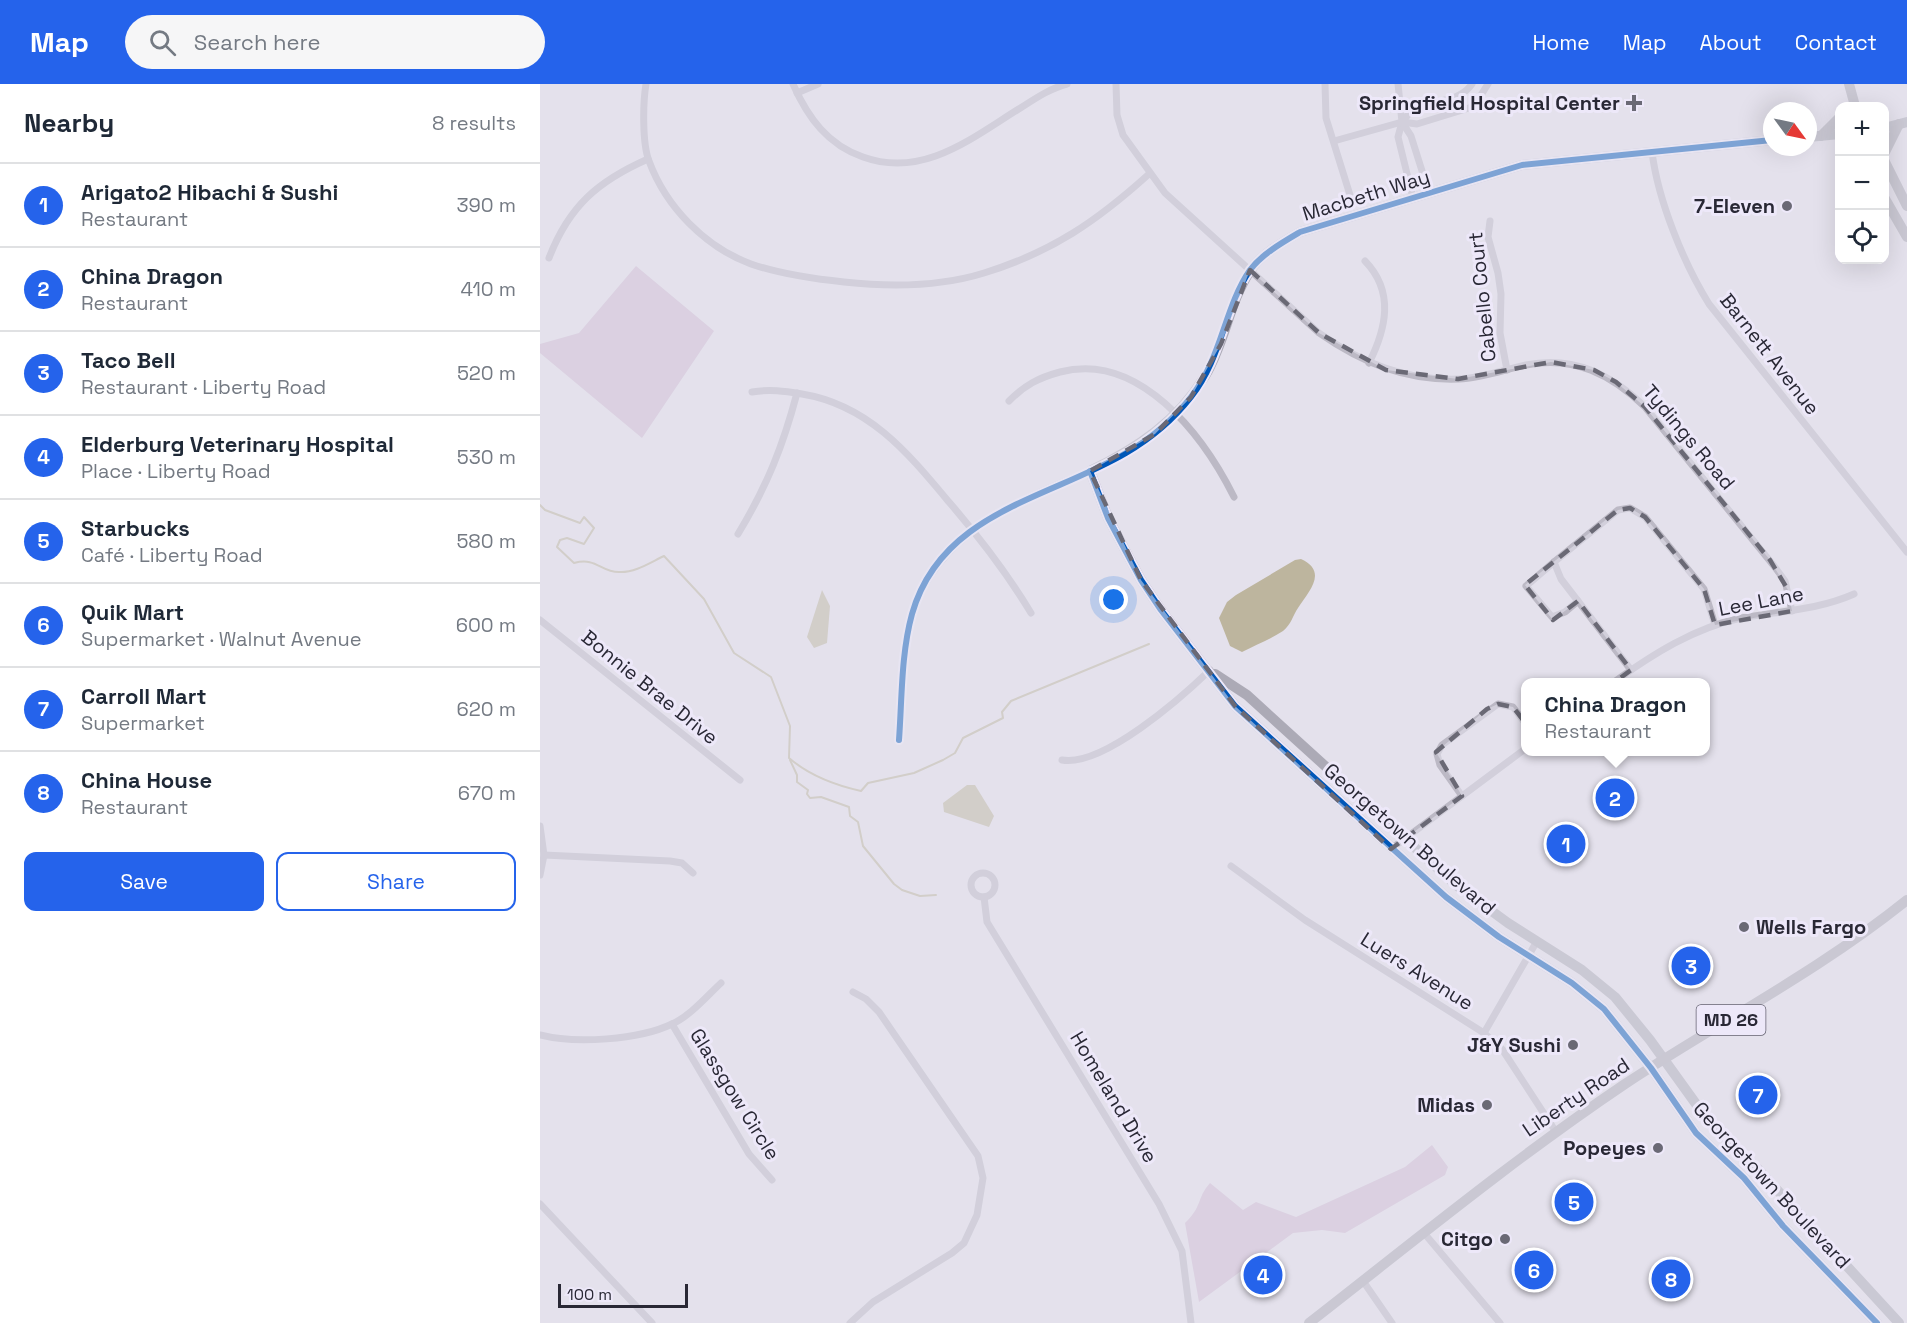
<!DOCTYPE html>
<meta charset="utf-8">
<style>
body{margin:0;font-family:"Space Grotesk",sans-serif;background:#f6f6f7;color:#1f2937}
.controls{position:absolute;right:18px;top:18px;display:grid;overflow:hidden;border-radius:12px;box-shadow:0 6px 24px #0002}
.controls button{width:54px;height:54px;display:grid;place-items:center;padding:0;border:0;border-bottom:2px solid #e0e1e3;background:#fff;color:#1f2937;font:30px sans-serif}
.compass{position:absolute;left:1223px;top:18px;width:54px;height:54px;border-radius:50%;background:#fff;box-shadow:0 6px 24px #0002;rotate:123deg}
.scale{position:absolute;left:18px;bottom:15px;width:130px;box-sizing:border-box;padding-left:6px;border:3px solid #292835;border-top:0;font-size:16px;line-height:21px;white-space:nowrap;color:#292835;-webkit-text-stroke:4px #ede8f9;paint-order:stroke}
.you{position:absolute;left:574px;top:516px;width:21px;height:21px;margin:-15px;border:4px solid #fff;border-radius:50%;background:#1a73e8;box-shadow:0 0 0 9px #1a73e833}
.badge{display:grid;place-items:center;width:39px;height:39px;border-radius:50%;background:#2563eb;color:#fff;font-size:20px;font-weight:700}
.pin{position:absolute;translate:-50% -50%;border:3px solid #fff;box-shadow:0 2px 6px #0006}
.popup{position:absolute;left:981px;top:594px;width:189px;height:78px;box-sizing:border-box;display:grid;place-content:center;border-radius:12px;background:#fff;filter:drop-shadow(0 2px 4px #0005);font-size:20px;white-space:nowrap;color:#747a83}
.popup b{font-size:22px;color:#1f2937}
.popup::after{content:'';position:absolute;left:50%;top:100%;margin-left:-12px;border:12px solid transparent;border-top-color:#fff}
.list{margin:0;padding:0;list-style:none}
h2{display:flex;justify-content:space-between;align-items:center;height:78px;margin:0;padding:0 24px;font-size:26px}
h2 small{font-size:20px;font-weight:400;color:#747a83}
.list li{display:grid;grid-template-columns:39px 1fr auto;gap:18px;align-items:center;box-sizing:border-box;height:84px;padding:0 24px;border-top:2px solid #e0e1e3}
.list b{display:block;font-size:22px;white-space:nowrap}
.list p{margin:0;font-size:20px;white-space:nowrap;color:#747a83}
.list em{font-size:20px;font-style:normal;color:#747a83}
.actions{display:flex;gap:12px;padding:18px 24px}
.actions a{flex:1;padding:14px 0;border:2px solid #2563eb;border-radius:12px;text-align:center;font-size:21px;color:#2563eb}
.actions .main{background:#2563eb;color:#fff}
.icon{flex:none;width:33px;height:33px;fill:none;stroke:currentColor;stroke-width:2;stroke-linecap:round;stroke-linejoin:round}
.map{position:relative;flex:none;width:1367px;height:1239px;overflow:hidden}
header{display:flex;align-items:center;gap:36px;box-sizing:border-box;height:84px;padding:0 30px;background:#2563eb;color:#fff}
header strong{font-size:28px}
nav{display:flex;gap:33px;margin-inline-start:auto;font-size:21px}
.search{width:420px;height:54px;background:#f6f6f7;display:flex;align-items:center;gap:15px;box-sizing:border-box;padding:0 21px;border-radius:33px;color:#747a83;font-size:22px}
main{display:flex}
aside{flex:1;background:#fff}
.map>svg:first-child{display:block}
</style>
<header>
<strong>Map</strong>
<div class="search"><svg class="icon" aria-label="search" viewBox="0 0 24 24"><circle cx="10" cy="10" r="6"/><path d="M15 15l6 6"/></svg>Search here</div>
<nav><a>Home</a><a>Map</a><a>About</a><a>Contact</a></nav>
</header>
<main>
<aside>
<h2>Nearby<small>8 results</small></h2>
<ul class="list">
<li><span class="badge">1</span><div><b>Arigato2 Hibachi &amp; Sushi</b><p>Restaurant</p></div><em>390 m</em></li>
<li><span class="badge">2</span><div><b>China Dragon</b><p>Restaurant</p></div><em>410 m</em></li>
<li><span class="badge">3</span><div><b>Taco Bell</b><p>Restaurant · Liberty Road</p></div><em>520 m</em></li>
<li><span class="badge">4</span><div><b>Elderburg Veterinary Hospital</b><p>Place · Liberty Road</p></div><em>530 m</em></li>
<li><span class="badge">5</span><div><b>Starbucks</b><p>Café · Liberty Road</p></div><em>580 m</em></li>
<li><span class="badge">6</span><div><b>Quik Mart</b><p>Supermarket · Walnut Avenue</p></div><em>600 m</em></li>
<li><span class="badge">7</span><div><b>Carroll Mart</b><p>Supermarket</p></div><em>620 m</em></li>
<li><span class="badge">8</span><div><b>China House</b><p>Restaurant</p></div><em>670 m</em></li>
</ul>
<div class="actions"><a class="main">Save</a><a>Share</a></div>
</aside>
<div class="map">
<svg width="1367" height="1239" viewBox="0 0 1367 1239">
<rect width="100%" height="100%" fill="#e4e1ec"/>
<g fill="#d0bbd2">
<polygon points="96,182 174,247 102,354 0,269 0,260 39,249"/>
<path d="M892 1061 908 1083 905 1091 805 1149 782 1146 753 1149 659 1218 645 1139C663 1122 656 1115 670 1099L703 1126 716 1118 756 1133 865 1083Z"/>
</g>
<g fill="#bdb59e">
<path d="M761 475C789 488 768 508 758 524 753 531 751 541 743 547 731 555 715 561 702 568L690 562 679 534 687 518 696 511 755 476Z"/>
<polygon points="282,506 290,522 287,559 274,564 267,553"/>
<polygon points="427,701 435,701 454,732 449,743 404,728 403,719"/>
</g>
<g fill="none" stroke-linecap="round" stroke-linejoin="round">
<g stroke="#bdb59e" stroke-width="2">
<path d="M0 421 5 426 40 439 44 433 54 444 44 460 27 454 20 456 17 463 34 479C57 473 60 488 79 488 95 489 111 478 124 472L164 515 194 569 231 593 250 642 249 674C270 692 294 701 321 707L328 699 374 689 403 676 415 669 423 654 463 634 462 628 471 617 609 560"/>
<polyline points="250,676 257,691 257,698 268,706 267,710 270,714 281,713 309,723 310,732 318,738 323,762 354,800 362,806 380,812 396,811"/>
</g>
<g stroke="#bcb9c5" stroke-width="7">
<path d="M106 0C103 18 102 59 109 77 126 123 165 163 211 180 240 190 274 195 304 198 350 203 399 203 444 189 512 168 557 137 609 90"/>
<path d="M253 0C268 34 288 61 323 73 384 95 433 53 482 23 496 14 511 4 527 0"/>
<path d="M576 0 577 31 583 51 625 109 779 249C822 279 866 297 919 295 942 294 963 286 986 281 1034 271 1072 291 1105 323L1234 482 1245 497 1252 527"/>
<polyline points="785,0 786,34 810,111"/>
<polyline points="858,0 862,38 858,53 873,114"/>
<polyline points="257,9 278,0"/>
<path d="M862 38C866 34 870 27 875 24 894 15 919 19 932 0"/>
<polyline points="862,38 871,52 889,109"/>
<polyline points="794,57 862,38 877,40 929,24 936,19 948,0"/>
<path d="M1112 68C1118 116 1143 178 1169 220L1367 468"/>
<polyline points="950,137 948,153 958,189 961,210 960,249 967,286"/>
<path d="M9 174C29 122 58 97 108 75"/>
<path d="M825 177C855 208 846 245 829 279"/>
<path d="M212 308C230 305 244 307 262 310 329 321 368 369 409 418 440 454 467 489 491 529"/>
<path d="M469 317C485 301 498 294 520 288 599 267 663 351 694 413"/>
<path d="M198 450C227 402 243 362 257 309"/>
<polyline points="1014,478 986,502 1012,533 1025,528 1038,517"/>
<polyline points="0,536 200,696"/>
<polyline points="1091,586 1021,495 1014,478 1078,426 1090,424 1105,433 1164,505 1175,541"/>
<path d="M1074 598C1113 570 1154 544 1201 534 1240 527 1278 526 1314 510"/>
<path d="M359 656C362 615 360 568 373 528 399 448 479 416 550 387"/>
<path d="M522 676C563 683 641 614 670 586"/>
<polyline points="922,712 900,681 897,670 902,661 958,620 973,623 985,639"/>
<polyline points="0,742 4,771 0,791"/>
<polyline points="851,765 985,665"/>
<polyline points="4,771 130,777 142,779 153,789"/>
<polyline points="691,782 765,836 944,949 962,965 1016,1048"/>
<circle cx="443" cy="801" r="12"/>
<polyline points="444,813 447,838 619,1120 642,1167 651,1239"/>
<polyline points="132,940 209,1070 232,1096"/>
<polyline points="944,949 997,857"/>
<path d="M0 951C35 960 99 956 132 940 150 932 166 913 181 899"/>
<polyline points="0,1120 112,1239"/>
<polyline points="884,1149 960,1239"/>
<polyline points="823,1197 852,1239"/>
<polyline points="310,1239 333,1218 412,1169 424,1159 437,1131 443,1094 438,1072 363,963 339,928 326,915 313,908"/>
</g>
<g stroke="#acaab6" stroke-width="10">
<polyline points="1344,44 1367,38"/>
<polyline points="1268,53 1300,50"/>
<path d="M1232 56 982 81 760 148C743 158 721 170 710 187 689 219 685 259 665 292 637 338 597 364 550 387L568 434 601 496 621 526 695 622 906 813 959 853 1032 899 1064 925 1111 984 1156 1049 1204 1094 1243 1142 1337 1239"/>
<polyline points="675,590 707,611 916,801 968,839 1042,886 1075,913 1110,956 1169,1038 1216,1083 1359,1239"/>
</g>
<g stroke="#aba9b4" stroke-width="10">
<polyline points="1309,0 1315,22"/>
<polyline points="1281,52 1300,33"/>
<polyline points="1344,70 1359,40"/>
<polyline points="1344,76 1367,122"/>
<polyline points="1344,113 1367,153"/>
<path d="M769 1239C873 1158 975 1074 1085 1000 1179 938 1279 887 1367 816"/>
</g>
<defs>
<g id="cycleway">
<polyline points="550,387 568,434 601,496 621,526 695,622 906,813 959,853 1032,899 1064,925 1111,984 1156,1049 1204,1094 1243,1142 1337,1239"/>
<path d="M359 656C362 615 361 570 372 530 401 428 508 415 586 369 610 355 633 336 651 313 682 274 684 224 710 186 722 170 743 158 760 148L982 81 1232 56"/>
</g>
</defs>
<use href="#cycleway" stroke="#ede8f9" stroke-width="10"/>
<use href="#cycleway" stroke="#0057b8" stroke-width="6"/>
</g>
<path d="M0 0H1367V1239H0ZM710 186 779 249 846 286 918 295 1011 278 1054 286 1076 298 1105 323 1230 476 1248 506 1252 527 1175 541 1164 505 1105 433 1090 424 1078 426 985 501 1013 536 1038 517 1091 586 998 655 973 623 958 620 947 625 896 668 922 712 851 765 695 622 601 496 550 387 615 350 651 313 681 260Z" fill="#e4e1ec" fill-opacity=".55" fill-rule="evenodd"/>
<path fill="none" stroke="#6a6975" stroke-width="4.5" stroke-dasharray="12 8" stroke-linejoin="round" d="M710 186 779 249 846 286 918 295 1011 278 1054 286 1076 298 1105 323 1230 476 1248 506 1252 527 1175 541 1164 505 1105 433 1090 424 1078 426 985 501 1013 536 1038 517 1091 586 998 655 973 623 958 620 947 625 896 668 922 712 851 765 695 622 601 496 550 387 615 350 651 313 681 260Z"/>
<g fill="#6a6975" stroke="#ede8f9" stroke-width="2">
<path d="M1091 10h6v6h6v6h-6v6h-6v-6h-6v-6h6z"/>
<circle cx="1247" cy="122" r="6"/>
<circle cx="1204" cy="843" r="6"/>
<circle cx="1033" cy="961" r="6"/>
<circle cx="947" cy="1021" r="6"/>
<circle cx="1118" cy="1064" r="6"/>
<circle cx="965" cy="1155" r="6"/>
</g>
<g text-anchor="middle" stroke-width="6" stroke-linejoin="round" paint-order="stroke">
<rect fill="#ede8f9" stroke="#646270" stroke-width="1.5" x="1156.5" y="921" width="69" height="30" rx="4.5"/>
<g font-size="18" font-weight="bold" fill="#292835">
<text x="1191" y="942">MD 26</text>
</g>
<g font-size="20" font-weight="bold" fill="#292835" stroke="#ede8f9" text-anchor="end">
<text x="1080" y="26">Springfield Hospital Center</text>
<text x="1235" y="129">7-Eleven</text>
<text x="1216" y="850" text-anchor="start">Wells Fargo</text>
<text x="1021" y="968">J&amp;Y Sushi</text>
<text x="935" y="1028">Midas</text>
<text x="1106" y="1071">Popeyes</text>
<text x="953" y="1162">Citgo</text>
</g>
<g font-size="20" fill="#292835" stroke="#ede8f9">
<text transform="translate(826 111) rotate(-17)" y="7">Macbeth Way</text>
<text transform="translate(942 213) rotate(-96)" y="7">Cabello Court</text>
<text transform="translate(1230 270) rotate(52)" y="7">Barnett Avenue</text>
<text transform="translate(1149 353) rotate(50)" y="7">Tydings Road</text>
<text transform="translate(1221 517) rotate(-11)" y="7">Lee Lane</text>
<text transform="translate(110 603) rotate(39)" y="7">Bonnie Brae Drive</text>
<text transform="translate(870 755) rotate(41)" y="7">Georgetown Boulevard</text>
<text transform="translate(877 887) rotate(32)" y="7">Luers Avenue</text>
<text transform="translate(195 1010) rotate(58)" y="7">Glassgow Circle</text>
<text transform="translate(574 1013) rotate(59)" y="7">Homeland Drive</text>
<text transform="translate(1036 1013) rotate(-34)" y="7">Liberty Road</text>
<text transform="translate(1232 1101) rotate(47)" y="7">Georgetown Boulevard</text>
</g>
</g>
</svg>
<div class="controls">
<button>+</button>
<button>−</button>
<button><svg class="icon" aria-label="locate" viewBox="0 0 24 24"><circle cx="12" cy="12" r="6"/><path d="M12 2v4M12 18v4M2 12h4M18 12h4"/></svg></button>
</div>
<svg class="compass" viewBox="-18 -18 36 36"><path d="M0-13l5 13h-10z" fill="#e53935"/><path d="M0 13l5-13h-10z" fill="#747a83"/></svg>
<div class="scale">100 m</div>
<div class="you"></div>
<div class="pin badge" style="left:1026px;top:760px">1</div>
<div class="pin badge" style="left:1075px;top:714px">2</div>
<div class="popup"><b>China Dragon</b>Restaurant</div>
<div class="pin badge" style="left:1151px;top:882px">3</div>
<div class="pin badge" style="left:723px;top:1191px">4</div>
<div class="pin badge" style="left:1034px;top:1118px">5</div>
<div class="pin badge" style="left:994px;top:1186px">6</div>
<div class="pin badge" style="left:1218px;top:1011px">7</div>
<div class="pin badge" style="left:1131px;top:1195px">8</div>
</div>
</main>
